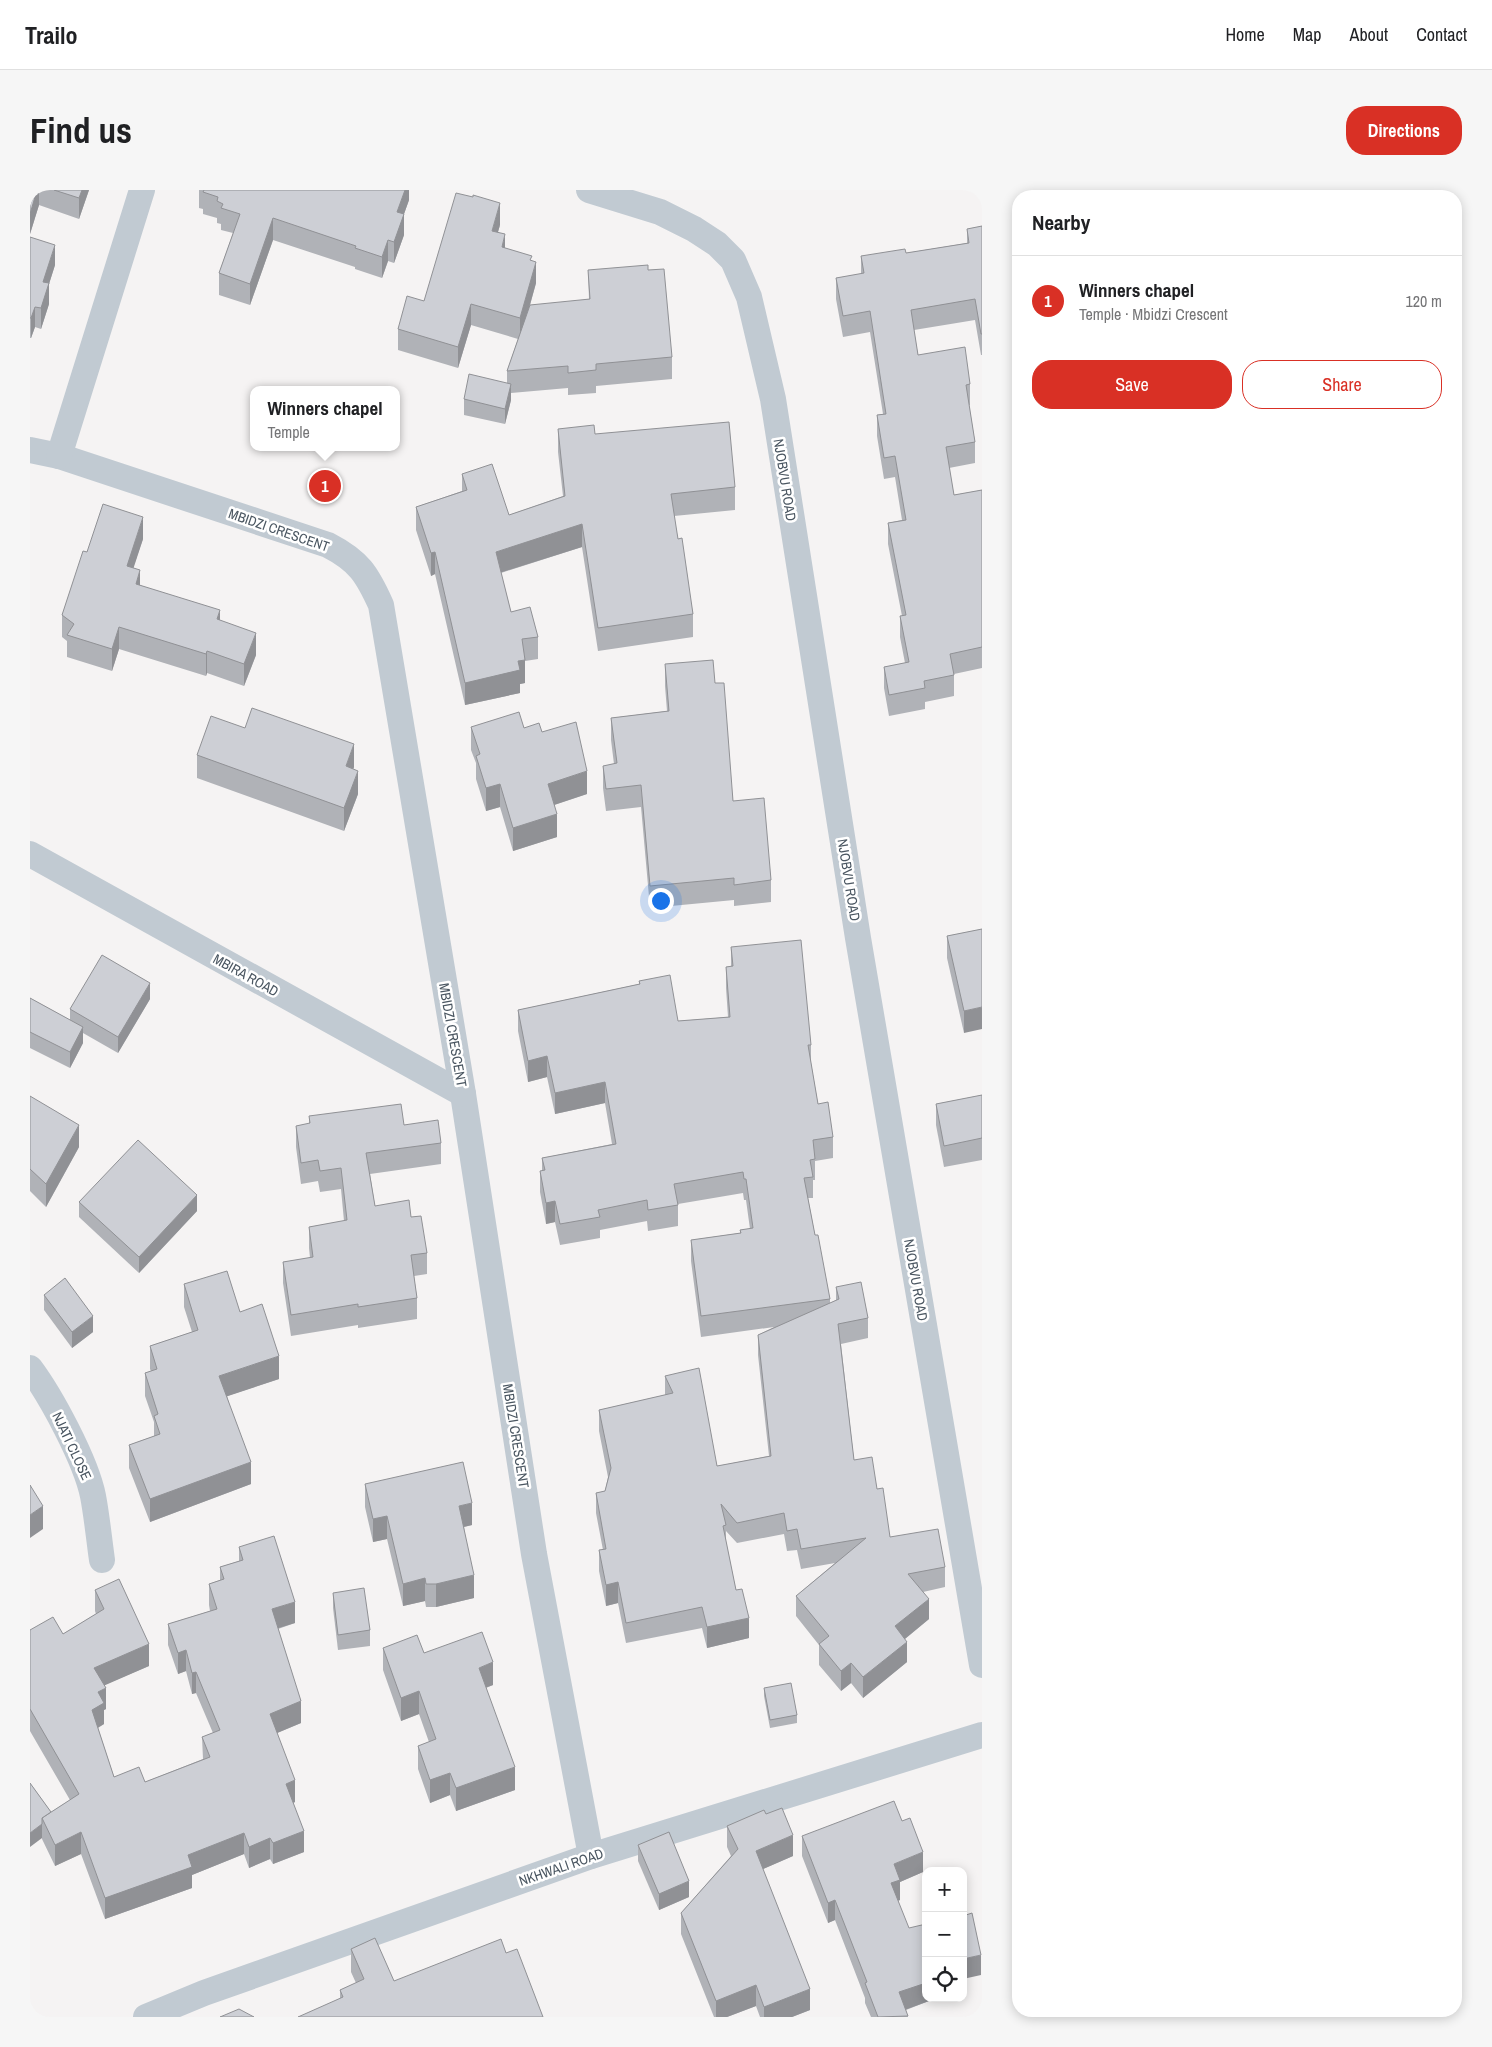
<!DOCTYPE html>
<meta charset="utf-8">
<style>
body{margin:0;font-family:"Archivo Narrow",sans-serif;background:#f6f6f6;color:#202124}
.controls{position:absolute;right:15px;bottom:15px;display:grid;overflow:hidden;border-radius:10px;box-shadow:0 2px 12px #0003}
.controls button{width:45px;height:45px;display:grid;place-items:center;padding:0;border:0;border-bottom:1px solid #e0e0e0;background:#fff;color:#202124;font:25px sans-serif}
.you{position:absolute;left:630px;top:710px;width:18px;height:18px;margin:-12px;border:4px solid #fff;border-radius:50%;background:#1a73e8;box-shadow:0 0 0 8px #1a73e833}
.badge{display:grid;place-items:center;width:32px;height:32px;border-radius:50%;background:#d93025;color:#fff;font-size:16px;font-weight:700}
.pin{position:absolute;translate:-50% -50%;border:2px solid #fff;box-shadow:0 1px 5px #0006}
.popup{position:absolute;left:220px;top:196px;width:150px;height:65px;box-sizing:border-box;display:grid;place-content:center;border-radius:10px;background:#fff;filter:drop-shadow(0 1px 4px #0005);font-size:16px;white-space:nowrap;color:#757577}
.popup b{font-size:19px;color:#202124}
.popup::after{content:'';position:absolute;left:50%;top:100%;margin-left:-10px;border:10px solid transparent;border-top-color:#fff}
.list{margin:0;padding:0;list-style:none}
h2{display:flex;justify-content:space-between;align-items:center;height:65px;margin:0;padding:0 20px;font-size:21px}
h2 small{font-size:16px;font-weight:400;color:#757577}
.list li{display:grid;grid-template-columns:32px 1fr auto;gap:15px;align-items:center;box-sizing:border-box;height:90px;padding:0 20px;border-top:1px solid #e0e0e0}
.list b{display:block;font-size:19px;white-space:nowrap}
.list p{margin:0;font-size:16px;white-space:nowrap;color:#757577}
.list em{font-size:16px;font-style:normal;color:#757577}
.actions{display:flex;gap:10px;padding:15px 20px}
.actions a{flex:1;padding:11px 0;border:1px solid #d93025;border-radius:20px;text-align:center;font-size:18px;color:#d93025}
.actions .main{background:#d93025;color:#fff}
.icon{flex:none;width:28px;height:28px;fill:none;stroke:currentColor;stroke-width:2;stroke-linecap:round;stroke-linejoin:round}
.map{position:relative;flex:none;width:952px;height:1827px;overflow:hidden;border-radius:20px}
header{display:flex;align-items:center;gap:30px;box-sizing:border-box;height:70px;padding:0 25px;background:#fff;border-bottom:1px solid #e0e0e0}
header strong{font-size:24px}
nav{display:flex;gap:28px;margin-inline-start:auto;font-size:18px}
.intro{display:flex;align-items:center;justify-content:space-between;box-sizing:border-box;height:120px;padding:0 30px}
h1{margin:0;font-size:35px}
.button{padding:12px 22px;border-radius:20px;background:#d93025;color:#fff;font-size:18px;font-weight:700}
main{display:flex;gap:30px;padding:0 30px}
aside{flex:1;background:#fff;border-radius:20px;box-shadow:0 2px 12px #0003}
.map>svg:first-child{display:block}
</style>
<header>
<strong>Trailo</strong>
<nav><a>Home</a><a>Map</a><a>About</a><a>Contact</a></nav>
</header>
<div class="intro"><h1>Find us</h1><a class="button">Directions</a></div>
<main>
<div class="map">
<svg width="952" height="1827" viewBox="0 0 952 1827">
<rect width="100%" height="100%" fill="#f5f3f3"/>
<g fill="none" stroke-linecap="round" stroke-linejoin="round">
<g stroke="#c1cad2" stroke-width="26">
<polyline points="559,0 630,22 664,39 687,54 703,70 719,107 743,209 828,748 952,1475"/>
<path d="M0 260 29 266 298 355C329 371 337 384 351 415L433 904 504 1364 561 1666"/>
<polyline points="29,266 112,0"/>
<polyline points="0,664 433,904"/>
<path d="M0 1178C21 1206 56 1271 63 1306 67 1327 69 1349 72 1370"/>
<polyline points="116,1827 174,1803 561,1666 952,1545"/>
</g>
</g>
<g fill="#b0b2b7">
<polygon points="0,0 59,0 49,29 9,15 0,44"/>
<polygon points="169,0 379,0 379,10 374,24 374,45 364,73 358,71 352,88 325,79 325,77 243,50 220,115 189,105 189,83 203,43 191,40 191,34 187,33 187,28 173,24 173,19 169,18"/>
<polygon points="470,35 468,42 475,58 502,71 506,93 499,119 559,109 558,80 618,80 642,167 642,189 566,196 566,203 538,205 538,198 481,203 481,210 475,234 434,225 434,209 477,193 477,181 488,149 441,135 428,178 368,160 368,139 394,111"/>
<polygon points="952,36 952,165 951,165 945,130 884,140 888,165 940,194 940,215 939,215 945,252 945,273 919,278 924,305 952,300 952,478 924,484 924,506 895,512 895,519 859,526 854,498 854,477 875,473 870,447 870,426 872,426 858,354 858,333 872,330 865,287 854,289 847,246 847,225 853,224 840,142 813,147 806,109 806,88 831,84 831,66 876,63 937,53 937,39"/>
<polygon points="0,47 25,75 19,94 19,114 11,139 5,137 1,148 0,148"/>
<polygon points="528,239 565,244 705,297 705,320 644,326 648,349 663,424 663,447 568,461 552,357 471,383 481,422 508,447 508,469 495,471 495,493 490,494 490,503 435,515 405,384 401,386 386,340 386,317 432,301 432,284 479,325 533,306 528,262"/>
<polygon points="113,349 103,378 110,395 190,430 226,465 214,496 177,483 176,486 89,459 82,481 37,467 37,451 32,447 32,425 57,362"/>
<polygon points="635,474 685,493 703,611 741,690 741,712 704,716 704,710 620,718 611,617 576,621 573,598 573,576 584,574 581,550 581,528 637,521 635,496"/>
<polygon points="441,537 494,538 512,542 557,604 524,615 527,647 483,661 470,617 456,621 446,589 446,573 441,560"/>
<polygon points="167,565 324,577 323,579 328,604 314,641 167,588"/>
<polygon points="952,739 934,843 917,768 917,746"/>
<polygon points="701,757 781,855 781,873 788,914 803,947 803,968 785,971 785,990 783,990 783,1008 778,1008 785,1045 800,1109 800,1113 806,1110 806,1097 838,1128 838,1148 811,1154 824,1270 847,1299 860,1347 915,1377 915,1397 893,1402 899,1429 875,1449 877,1472 833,1508 821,1493 811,1501 789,1475 789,1455 766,1426 766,1406 805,1373 771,1379 767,1360 757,1361 754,1344 707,1353 696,1341 696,1352 706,1400 719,1448 677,1458 672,1438 596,1453 588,1413 576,1416 569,1381 569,1360 573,1360 566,1323 566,1303 575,1301 578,1287 569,1241 569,1220 635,1205 635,1186 687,1276 739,1266 728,1165 728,1145 744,1137 671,1147 661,1071 661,1050 710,1043 710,1040 720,1039 716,1010 714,1010 713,1003 648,1014 648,1036 618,1041 617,1031 570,1040 570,1048 530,1055 525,1032 516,1034 510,1002 510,981 512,981 512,968 582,954 575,913 525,924 517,887 498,892 488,841 488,820 609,794 609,791 648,831 698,827 696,798 696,777 701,776"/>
<polygon points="0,808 40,830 40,819 120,809 88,863 53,843 53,853 40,878 0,858"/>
<polygon points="952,905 952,970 914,977 906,935 906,914"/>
<polygon points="0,906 49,957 16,1017 0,1001"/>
<polygon points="279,926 374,935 411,953 411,974 340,984 345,1016 381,1027 397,1063 397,1084 384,1086 387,1108 387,1129 328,1138 328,1135 261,1146 253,1093 253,1072 280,1068 279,1058 279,1037 314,1031 311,999 290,1002 288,991 271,994 266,957 266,936 279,934"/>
<polygon points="49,1012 167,1021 109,1083 49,1027"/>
<polygon points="154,1094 210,1122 249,1189 197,1206 221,1294 120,1332 99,1278 99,1255 124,1246 124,1232 115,1206 115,1183 121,1181 120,1179 120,1156 162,1142 154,1117"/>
<polygon points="14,1105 63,1142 42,1158 14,1120"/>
<polygon points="335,1294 442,1335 434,1337 444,1408 406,1417 396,1417 395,1411 373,1416 357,1349 343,1352 335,1317"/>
<polygon points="209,1357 265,1433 248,1439 271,1533 247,1543 265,1612 263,1613 274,1662 243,1674 240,1669 219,1678 214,1664 162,1685 162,1698 75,1729 51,1664 25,1676 12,1649 0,1593 21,1622 40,1610 0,1541 0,1440 33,1444 66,1424 65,1421 65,1400 119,1476 74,1495 76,1519 74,1520 74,1534 68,1538 84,1587 115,1592 173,1569 172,1547 183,1543 166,1503 162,1504 156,1481 148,1484 138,1455 138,1434 180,1421 179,1415 179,1394 190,1390 190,1377 209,1371"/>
<polygon points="303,1403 340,1440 340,1456 308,1460 303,1418"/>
<polygon points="353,1458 394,1463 463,1495 456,1498 485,1600 426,1621 420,1605 400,1613 388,1579 388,1556 399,1552 389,1524 371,1531 353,1480"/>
<polygon points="734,1498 767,1525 767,1533 740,1538 734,1506"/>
<polygon points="736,1624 763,1666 733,1679 780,1820 762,1827 730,1827 726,1816 697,1827 684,1827 651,1744 651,1723 701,1666 697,1657 697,1636"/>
<polygon points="772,1646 893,1682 870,1692 870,1710 868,1711 899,1808 899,1811 876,1820 878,1827 841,1827 835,1813 835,1808 805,1730 798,1733 772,1666"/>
<polygon points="608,1655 659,1707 629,1720 608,1671"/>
<polygon points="321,1759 364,1791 476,1763 310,1809 310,1800 326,1793 321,1782"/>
</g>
<g fill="#909195">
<polygon points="7,0 9,0 9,15 0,44 0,24"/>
<polygon points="52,0 59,0 49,29 49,8"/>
<polygon points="375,0 379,0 379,10 374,24 374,45 364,73 364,52 367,22"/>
<polygon points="470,13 470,35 462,62 462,41"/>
<polygon points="243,28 243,50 220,115 220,94"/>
<polygon points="475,44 475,65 472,57"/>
<polygon points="358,50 358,71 352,88 352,67"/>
<polygon points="25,55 25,75 19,94 19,114 11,139 11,118 13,92"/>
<polygon points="506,72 506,93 490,150 490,128"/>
<polygon points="441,114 441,135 428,178 428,157"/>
<polygon points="5,117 5,137 1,148 1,128"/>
<polygon points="481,194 481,210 475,234 475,219"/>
<polygon points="113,327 113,349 97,398 97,376"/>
<polygon points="552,334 552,357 466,384 466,362"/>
<polygon points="405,362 405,384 401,386 401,363"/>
<polygon points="110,380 110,402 106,394"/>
<polygon points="190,420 190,442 187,429"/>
<polygon points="89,437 89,459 82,481 82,459"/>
<polygon points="226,443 226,465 214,496 214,474"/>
<polygon points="177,461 177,483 176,486 176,464"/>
<polygon points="495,470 495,493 490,494 490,503 435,515 435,493 488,471"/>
<polygon points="324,554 324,577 316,599 316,576"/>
<polygon points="328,581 328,604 314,641 314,618"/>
<polygon points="557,581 557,604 518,617 518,594"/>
<polygon points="470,594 470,617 456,621 456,598"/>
<polygon points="527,624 527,647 483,661 483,638"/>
<polygon points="120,793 120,809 88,863 88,847"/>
<polygon points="952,817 952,839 934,843 934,821"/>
<polygon points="53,837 53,853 40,878 40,862"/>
<polygon points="517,866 517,887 498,892 498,871"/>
<polygon points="575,892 575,913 525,924 525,903"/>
<polygon points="49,935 49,957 16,1017 16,994"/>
<polygon points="167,1005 167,1021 109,1083 109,1067"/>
<polygon points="525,1011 525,1032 516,1034 516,1013"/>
<polygon points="63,1126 63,1142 42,1158 42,1142"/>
<polygon points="249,1166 249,1189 189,1209 189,1186"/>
<polygon points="221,1272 221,1294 120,1332 120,1309"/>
<polygon points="442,1313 442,1335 429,1338 429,1316"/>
<polygon points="13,1316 13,1339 0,1348 0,1325"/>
<polygon points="357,1326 357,1349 343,1352 343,1329"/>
<polygon points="444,1385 444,1408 406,1417 406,1394"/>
<polygon points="395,1388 395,1411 373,1416 373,1394"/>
<polygon points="588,1392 588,1413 576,1416 576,1395"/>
<polygon points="899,1409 899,1429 865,1457 865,1436"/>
<polygon points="265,1412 265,1433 242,1440 242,1419"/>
<polygon points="719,1428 719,1448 677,1458 677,1437"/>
<polygon points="877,1452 877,1472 833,1508 833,1487"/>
<polygon points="119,1454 119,1476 64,1500 64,1478"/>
<polygon points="156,1460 156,1481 148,1484 148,1463"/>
<polygon points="463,1472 463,1495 449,1500 449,1478"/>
<polygon points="821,1473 821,1493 811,1501 811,1481"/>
<polygon points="166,1482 166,1503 162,1504 162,1483"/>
<polygon points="76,1498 76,1519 74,1520 74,1534 62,1541 62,1520 68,1502"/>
<polygon points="389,1501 389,1524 371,1531 371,1508"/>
<polygon points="271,1511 271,1533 240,1546 240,1524"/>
<polygon points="485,1577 485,1600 426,1621 426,1598"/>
<polygon points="420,1583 420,1605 400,1613 400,1590"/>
<polygon points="265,1590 265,1612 256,1616 256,1594"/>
<polygon points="12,1634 12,1648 0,1657 0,1643"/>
<polygon points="274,1641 274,1662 243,1674 243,1653"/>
<polygon points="51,1642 51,1664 25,1676 25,1655"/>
<polygon points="214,1643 214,1664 162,1685 162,1698 75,1729 75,1708 158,1665"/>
<polygon points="763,1645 763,1666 726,1682 726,1661"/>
<polygon points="240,1648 240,1669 219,1678 219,1657"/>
<polygon points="893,1662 893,1682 870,1692 870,1710 861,1713 861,1693 864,1674"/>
<polygon points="659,1691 659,1707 629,1720 629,1704"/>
<polygon points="805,1710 805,1730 798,1733 798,1713"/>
<polygon points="951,1765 951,1785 933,1789 933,1769"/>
<polygon points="894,1778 896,1778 896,1808 899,1808 899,1811 869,1822 869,1802"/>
<polygon points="726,1795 726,1816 697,1827 686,1827 686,1811"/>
<polygon points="780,1799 780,1820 762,1827 734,1827 734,1817"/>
</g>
<g fill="#cdcfd5" stroke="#909195">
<polygon points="0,0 7,0 0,24"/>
<polygon points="24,0 52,0 49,8"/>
<polygon points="174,0 375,0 367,22 374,24 364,52 358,50 352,67 325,58 326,56 243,28 220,94 189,83 210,24 191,18 193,14 187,11 188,7 173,2"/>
<polygon points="426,3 443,7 443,5 470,13 462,41 475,44 472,57 502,66 500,70 506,72 490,128 441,114 428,157 368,139 377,106 394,111"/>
<polygon points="952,36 952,144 951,144 945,109 881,120 888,165 935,157 940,194 936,195 945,252 916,257 924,305 952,300 952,457 920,464 924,485 894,491 895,498 859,505 854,477 879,472 870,426 876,425 858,333 876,330 865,266 854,268 847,225 856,224 840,121 813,126 806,88 834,83 831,66 875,59 876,63 939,53 937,39"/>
<polygon points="0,47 25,55 13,92 19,93 11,118 5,117 1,128 0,128"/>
<polygon points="618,75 618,80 634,79 642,167 566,174 566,180 538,183 538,176 477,181 500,115 560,109 558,80"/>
<polygon points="439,184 481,194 475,219 434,209"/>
<polygon points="699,232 705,297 641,304 648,349 652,348 663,424 568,438 552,334 466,362 481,422 500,417 508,447 492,449 495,470 488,471 490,480 435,493 405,362 401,363 386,317 437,300 432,284 462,274 479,325 535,306 528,239 564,235 565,244"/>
<polygon points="73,314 113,327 97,376 110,380 106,394 190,420 187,429 226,443 214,474 177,461 176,464 89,437 82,459 37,445 44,434 32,425 53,361 57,362"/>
<polygon points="683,470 685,493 694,493 703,611 734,608 741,690 704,695 704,688 620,696 611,595 576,599 573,576 587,573 581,528 639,521 635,474"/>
<polygon points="222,518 324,554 316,576 328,581 314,618 167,565 181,526 215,538"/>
<polygon points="489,522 494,538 509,533 512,542 546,532 557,581 518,594 527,624 483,638 470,594 456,598 446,566 450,564 441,537"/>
<polygon points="952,739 952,817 934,821 917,746"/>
<polygon points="771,750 781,855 778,855 788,914 798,912 803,947 783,950 785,969 780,970 783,987 774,988 785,1045 788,1045 800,1109 671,1126 661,1050 711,1043 710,1040 723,1038 716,989 714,989 713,982 644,994 648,1015 618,1020 617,1010 568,1020 570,1027 530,1034 525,1011 516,1013 510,981 515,980 512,968 586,954 575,892 525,903 517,866 498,871 488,820 610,794 609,791 640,785 648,831 700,827 696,777 703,776 701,757"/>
<polygon points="72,765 120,793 88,847 40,819"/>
<polygon points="0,808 53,837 40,862 0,842"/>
<polygon points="952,905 952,948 914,956 906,914"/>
<polygon points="0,906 49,935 16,994 0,979"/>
<polygon points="371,914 374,935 408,930 411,953 336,963 345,1016 379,1010 381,1027 391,1026 397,1063 381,1065 387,1108 328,1117 328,1114 261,1125 253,1072 283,1067 279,1037 317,1030 311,978 290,981 288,970 271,973 266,936 280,933 279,926"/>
<polygon points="108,950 167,1005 109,1067 49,1012"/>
<polygon points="197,1081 210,1122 232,1114 249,1166 189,1186 221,1272 120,1309 99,1255 130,1244 124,1226 128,1224 115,1183 127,1179 120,1156 168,1140 154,1094"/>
<polygon points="35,1088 63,1126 42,1142 14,1105"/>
<polygon points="831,1092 838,1128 808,1134 824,1270 842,1267 847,1299 853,1298 860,1347 908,1339 915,1377 878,1384 899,1409 865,1436 877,1452 833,1487 821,1473 811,1481 789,1454 799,1446 766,1406 836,1348 771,1359 767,1339 757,1341 754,1323 707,1333 691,1314 696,1335 693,1336 706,1400 712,1399 719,1428 677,1437 672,1417 596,1433 588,1392 576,1395 569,1360 576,1359 566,1303 575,1301 581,1278 569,1220 643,1203 635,1186 669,1178 687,1276 741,1266 728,1145 809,1109 806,1097"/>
<polygon points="433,1272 442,1313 429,1316 444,1385 406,1394 396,1394 395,1388 373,1394 357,1326 343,1329 335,1294"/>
<polygon points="0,1295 13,1316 0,1325"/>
<polygon points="244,1346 265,1412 242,1419 271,1511 240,1524 265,1590 256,1594 274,1641 243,1653 240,1648 219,1657 214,1643 158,1665 162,1677 75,1708 51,1642 25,1655 12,1628 49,1604 0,1519 0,1440 23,1427 33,1444 74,1419 65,1400 89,1389 119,1454 64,1478 76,1498 68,1502 74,1513 62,1520 84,1587 109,1577 115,1592 180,1567 172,1547 190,1540 166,1482 162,1483 156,1460 148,1463 138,1434 187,1419 179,1394 194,1389 190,1377 213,1370 209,1357"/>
<polygon points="334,1398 340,1440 308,1445 303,1403"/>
<polygon points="452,1442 463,1472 449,1478 485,1577 426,1598 420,1583 400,1590 388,1556 406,1549 389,1501 371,1508 353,1458 387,1445 394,1463"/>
<polygon points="761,1493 767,1525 740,1530 734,1498"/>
<polygon points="0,1593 21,1622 12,1628 12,1634 0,1643"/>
<polygon points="864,1611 872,1631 880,1628 893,1662 864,1674 870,1690 861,1693 879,1738 896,1734 896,1778 894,1778 896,1782 896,1793 869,1802 878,1826 848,1827 835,1793 837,1792 805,1710 798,1713 772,1646"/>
<polygon points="752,1618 763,1645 726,1661 780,1799 734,1817 726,1795 686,1811 651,1723 708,1659 697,1636 734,1620 736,1624"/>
<polygon points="639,1642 659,1691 629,1704 608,1655"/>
<polygon points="942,1723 951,1765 933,1769 933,1726"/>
<polygon points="345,1748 364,1791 471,1749 476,1763 487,1759 513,1827 268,1827 313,1807 310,1800 334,1789 321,1759"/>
<polygon points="209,1819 224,1827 190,1827"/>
</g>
<g text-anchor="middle" stroke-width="5" stroke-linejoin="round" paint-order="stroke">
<g font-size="14" fill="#4a5661" stroke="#fff">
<text transform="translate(755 290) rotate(81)" y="5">NJOBVU ROAD</text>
<text transform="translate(249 340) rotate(19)" y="5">MBIDZI CRESCENT</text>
<text transform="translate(819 690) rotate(81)" y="5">NJOBVU ROAD</text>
<text transform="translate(216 785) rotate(29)" y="5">MBIRA ROAD</text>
<text transform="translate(423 845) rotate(80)" y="5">MBIDZI CRESCENT</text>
<text transform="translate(886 1090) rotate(80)" y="5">NJOBVU ROAD</text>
<text transform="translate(486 1246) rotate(81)" y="5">MBIDZI CRESCENT</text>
<text transform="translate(42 1256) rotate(65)" y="5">NJATI CLOSE</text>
<text transform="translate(531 1677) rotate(-19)" y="5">NKHWALI ROAD</text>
</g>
</g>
</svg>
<div class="controls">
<button>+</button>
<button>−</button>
<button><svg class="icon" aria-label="locate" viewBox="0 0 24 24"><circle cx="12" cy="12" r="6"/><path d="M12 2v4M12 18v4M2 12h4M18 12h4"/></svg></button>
</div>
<div class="you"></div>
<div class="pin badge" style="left:295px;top:296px">1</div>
<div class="popup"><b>Winners chapel</b>Temple</div>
</div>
<aside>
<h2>Nearby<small></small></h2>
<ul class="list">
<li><span class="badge">1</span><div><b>Winners chapel</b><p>Temple · Mbidzi Crescent</p></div><em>120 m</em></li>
</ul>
<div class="actions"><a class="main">Save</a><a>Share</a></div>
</aside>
</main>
